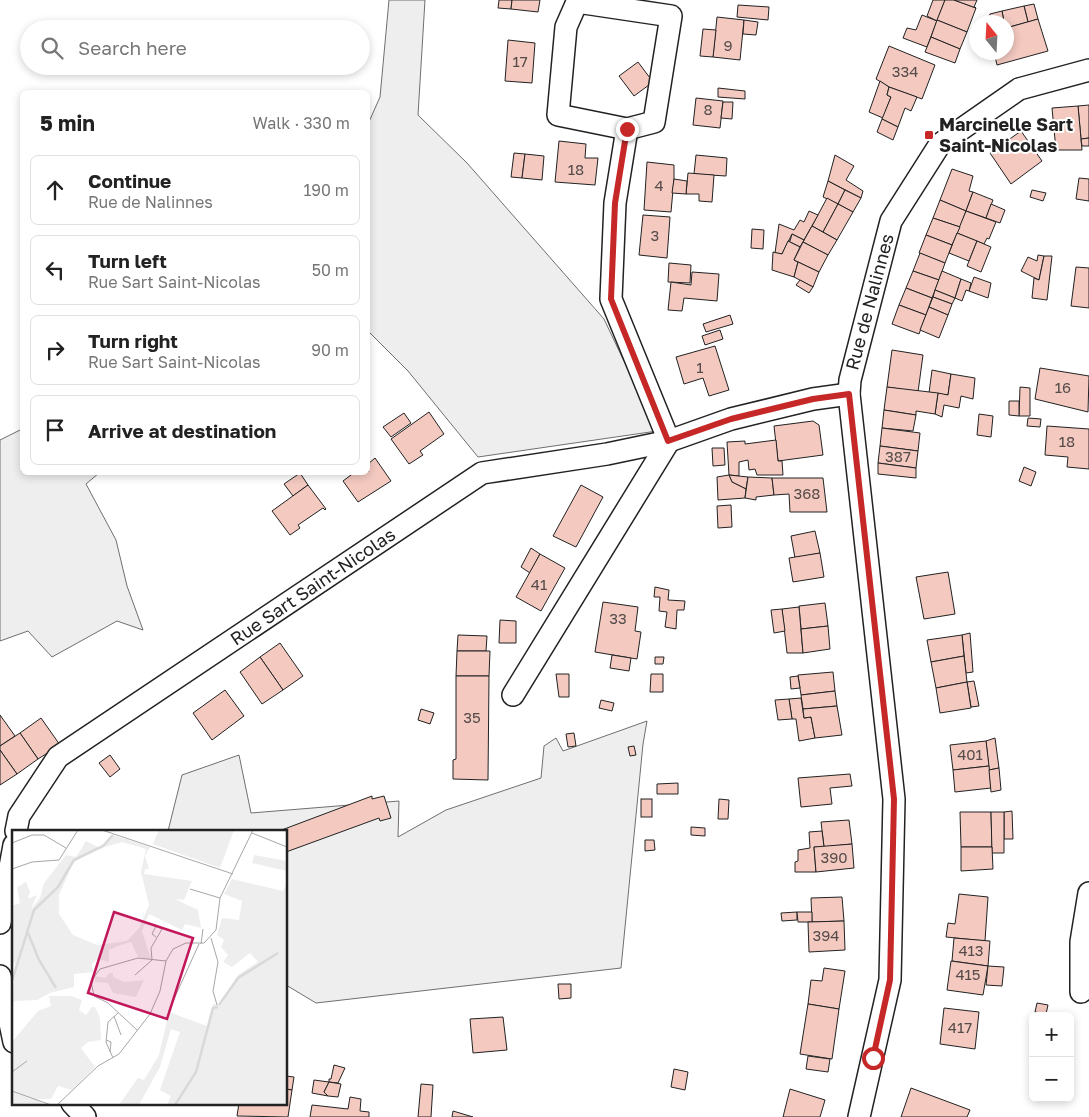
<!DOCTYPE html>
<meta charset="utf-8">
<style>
body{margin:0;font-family:"Golos Text",sans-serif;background:#f2f2f2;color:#222}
.controls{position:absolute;right:15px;bottom:15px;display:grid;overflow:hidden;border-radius:8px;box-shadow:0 2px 8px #0003}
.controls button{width:45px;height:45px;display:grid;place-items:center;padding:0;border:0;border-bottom:1px solid #e0e0e0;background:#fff;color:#222;font:25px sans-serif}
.compass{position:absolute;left:969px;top:15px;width:45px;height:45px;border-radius:50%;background:#fff;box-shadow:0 2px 8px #0003;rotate:342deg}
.stop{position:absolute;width:15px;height:15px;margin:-11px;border:4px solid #c62828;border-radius:50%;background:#fff}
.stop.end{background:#c62828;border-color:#fff;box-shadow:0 1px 5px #0008}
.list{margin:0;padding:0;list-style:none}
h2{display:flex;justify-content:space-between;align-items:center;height:65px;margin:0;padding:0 20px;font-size:21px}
h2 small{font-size:16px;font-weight:400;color:#767676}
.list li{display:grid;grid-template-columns:32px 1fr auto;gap:15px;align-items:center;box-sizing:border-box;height:70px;margin:0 10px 10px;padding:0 10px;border:1px solid #e0e0e0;border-radius:8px}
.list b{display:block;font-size:19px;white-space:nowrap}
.list p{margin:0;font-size:16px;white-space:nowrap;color:#767676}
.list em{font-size:16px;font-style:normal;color:#767676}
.icon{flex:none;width:28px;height:28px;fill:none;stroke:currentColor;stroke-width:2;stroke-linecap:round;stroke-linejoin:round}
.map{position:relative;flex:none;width:1089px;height:1117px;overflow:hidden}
.search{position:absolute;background:#fff;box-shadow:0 2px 8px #0003;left:20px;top:20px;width:350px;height:55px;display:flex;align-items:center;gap:12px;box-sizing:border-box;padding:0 18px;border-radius:28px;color:#767676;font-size:19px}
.panel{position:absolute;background:#fff;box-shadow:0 2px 8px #0003;left:20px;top:90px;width:350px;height:385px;border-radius:8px}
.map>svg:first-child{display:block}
</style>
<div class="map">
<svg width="1089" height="1117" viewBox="0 0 1089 1117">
<rect width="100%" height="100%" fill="#fff"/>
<g fill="#eee" stroke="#6f6f6f">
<polygon points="389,0 425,0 418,115 467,163 604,319 657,431 478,457 408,371 368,331 368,124 380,97"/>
<polygon points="22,429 22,472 99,473 86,484 116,540 127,586 143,630 117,621 52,657 28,631 0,641 0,440"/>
<polygon points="647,721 643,744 621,968 316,1003 286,985 286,831 168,831 182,775 239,755 251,813 399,801 398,837 446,810 541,778 544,746 556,738 563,751"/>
</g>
<g fill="#f3c9c0" stroke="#222">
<polygon points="499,0 512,0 511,9 498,8"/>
<polygon points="512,0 540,0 538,12 511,9"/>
<polygon points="933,0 945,0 937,21 927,16"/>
<polygon points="945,0 954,0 976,8 967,32 937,20"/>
<polygon points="954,0 977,0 974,7 976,8"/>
<polygon points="1034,4 1038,19 1028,22 1024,6"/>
<polygon points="738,5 769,7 768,20 737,17"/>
<polygon points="1024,6 1028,22 1006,28 1006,22 1004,22 1002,11"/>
<polygon points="1002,11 1004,22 986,22 990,14"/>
<polygon points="922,15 937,21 927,47 903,38 907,28 916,30"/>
<polygon points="717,17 744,20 740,60 713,57"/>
<polygon points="1038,19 1048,51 997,65 994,52 1006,52 1006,28"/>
<polygon points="744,20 758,22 756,35 743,34"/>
<polygon points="937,20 967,32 960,49 931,37"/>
<polygon points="703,29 716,30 713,57 700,56"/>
<polygon points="931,37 960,49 955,63 925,52"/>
<polygon points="508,40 535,43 532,83 505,81"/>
<polygon points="889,46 935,65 922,99 889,87 876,79"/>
<polygon points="638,62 653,82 634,96 619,76"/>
<polygon points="880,81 889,87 887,95 891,97 883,118 869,112"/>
<polygon points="889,87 917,97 911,111 905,108 898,127 882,119 891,97 887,95"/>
<polygon points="718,88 745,91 745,99 718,97"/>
<polygon points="696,98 723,101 720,128 693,125"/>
<polygon points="723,102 733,102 732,119 721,118"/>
<polygon points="1089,105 1089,138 1081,139 1078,106"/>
<polygon points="1078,106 1082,150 1056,150 1052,108"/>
<polygon points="882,119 898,127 893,140 877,132"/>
<polygon points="1021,131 1042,161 1011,184 990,153"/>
<polygon points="1089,138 1089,146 1082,146 1081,139"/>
<polygon points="559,141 586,144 585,158 598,158 595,185 555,182"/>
<polygon points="514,153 525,154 522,178 511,177"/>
<polygon points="525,154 544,156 542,180 522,178"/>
<polygon points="696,155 727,158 726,176 694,174"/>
<polygon points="835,155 854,166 846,180 863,191 861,198 828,181"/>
<polygon points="647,162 674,165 674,179 671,212 644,210"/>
<polygon points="952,169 973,176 969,191 973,192 966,211 940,200"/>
<polygon points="688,173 714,175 712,202 699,201 699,194 686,194"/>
<polygon points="1079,178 1089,179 1089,201 1076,199"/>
<polygon points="674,179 687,181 686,194 672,193"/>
<polygon points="828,181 845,190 838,204 823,197"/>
<polygon points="845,190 861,198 853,212 838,204"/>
<polygon points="1032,190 1046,193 1043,201 1030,197"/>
<polygon points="973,192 993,200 986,218 966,211"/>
<polygon points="827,198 838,204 823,232 812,226"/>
<polygon points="940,200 966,211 960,227 933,218"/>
<polygon points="838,204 853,212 837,240 823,232"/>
<polygon points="991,204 1005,210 1000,223 986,218"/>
<polygon points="809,211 818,215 804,240 792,234 782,254 775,253 779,224 794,230 800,220 804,222"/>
<polygon points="966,211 996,222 989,239 987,238 984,244 957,233"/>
<polygon points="643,215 670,217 667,258 639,255"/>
<polygon points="933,218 960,227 952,245 926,235"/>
<polygon points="812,226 837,240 828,255 803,242"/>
<polygon points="752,229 764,230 763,249 751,248"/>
<polygon points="957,233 977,241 969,261 949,253"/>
<polygon points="792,234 804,240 800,247 788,241 790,241"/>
<polygon points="926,235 952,245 945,263 919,253"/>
<polygon points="788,241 800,247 794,260 798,262 794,277 772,270 773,252 782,254"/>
<polygon points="977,241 991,247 981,272 967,266"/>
<polygon points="803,242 828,255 819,272 794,260"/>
<polygon points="920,253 945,263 939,280 913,271"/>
<polygon points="1038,255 1044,256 1039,280 1021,271 1028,257 1037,261"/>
<polygon points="1044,256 1052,256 1047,300 1032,298 1034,278 1039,280"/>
<polygon points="798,262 819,272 813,287 794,277"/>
<polygon points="669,263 691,265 690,283 668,282"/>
<polygon points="1076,267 1089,268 1089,308 1071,306"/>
<polygon points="913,271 939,280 932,298 906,288"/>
<polygon points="942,271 961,279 955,298 935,290"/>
<polygon points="692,272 719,274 717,301 684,298 682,311 668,310 671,282 691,285"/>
<polygon points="974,277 991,283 988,298 969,291"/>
<polygon points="961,279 971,283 969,291 966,290 962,301 955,298"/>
<polygon points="800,280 813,287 809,293 796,285"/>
<polygon points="906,288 932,298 926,315 899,305"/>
<polygon points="935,290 955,298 952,304 933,297"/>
<polygon points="933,297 952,304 948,315 929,307"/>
<polygon points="899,305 926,315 919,334 892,324"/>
<polygon points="929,307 948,315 939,338 920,330"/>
<polygon points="730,315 733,324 706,332 703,324"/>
<polygon points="720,330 723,339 705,345 702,336"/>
<polygon points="715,346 729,390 709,396 703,378 684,384 676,357"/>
<polygon points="892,350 923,355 918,392 887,387"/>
<polygon points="1040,368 1089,376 1088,412 1035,399"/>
<polygon points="932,370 951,374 948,395 929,393"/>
<polygon points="951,374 975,378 973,399 961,396 959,408 944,405 942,417 935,414 938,393 948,395"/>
<polygon points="887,387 938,393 935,414 916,411 916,415 884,410"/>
<polygon points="1020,387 1030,388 1030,416 1019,416"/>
<polygon points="1009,401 1019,401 1019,416 1009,415"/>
<polygon points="884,410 916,415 913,431 882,428"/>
<polygon points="429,412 444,434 420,451 423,455 409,464 391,439"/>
<polygon points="404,413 411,423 391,437 383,427"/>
<polygon points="979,414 993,416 991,437 977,435"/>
<polygon points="1028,418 1041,419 1040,427 1027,426"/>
<polygon points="813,421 819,425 823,455 778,461 774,426"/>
<polygon points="1047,426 1089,429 1089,469 1067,467 1068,457 1045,455"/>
<polygon points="882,428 920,433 918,451 880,446"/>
<polygon points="776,440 778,461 782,461 783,475 757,475 755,469 749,470 748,460 739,462 739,476 729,475 727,442 745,441 745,444"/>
<polygon points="880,446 918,451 916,468 878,463"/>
<polygon points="712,448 724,448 725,465 713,466"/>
<polygon points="375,458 391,481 358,502 343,481 355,472 368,472 368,464"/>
<polygon points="878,463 916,468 916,478 878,474"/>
<polygon points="1024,467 1036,472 1031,486 1019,481"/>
<polygon points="300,473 308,485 293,496 284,484"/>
<polygon points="729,475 748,477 746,489 732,482"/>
<polygon points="729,475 732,482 746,489 745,498 718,500 717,477"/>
<polygon points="748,477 772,478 774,495 756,497 756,500 745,498"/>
<polygon points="772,478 823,478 827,512 790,512 789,494 774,495"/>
<polygon points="308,485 326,509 325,510 323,508 298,525 300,528 290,535 272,511"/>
<polygon points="581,485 603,497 576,547 553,536"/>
<polygon points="731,505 732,527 718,528 717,506"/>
<polygon points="815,531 820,553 795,558 791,536"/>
<polygon points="531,548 540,554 530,573 521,567"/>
<polygon points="820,553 824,577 793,582 789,558"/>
<polygon points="540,554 565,568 541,611 516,597"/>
<polygon points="948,572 955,614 924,619 916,577"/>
<polygon points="655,587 669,590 668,600 685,601 684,610 677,610 676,629 665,627 667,612 659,611 660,597 654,597"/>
<polygon points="603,602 638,607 635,631 641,632 637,659 595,652"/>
<polygon points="825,603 828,626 801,629 799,606"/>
<polygon points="799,607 803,653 787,653 782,609"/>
<polygon points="782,609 785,631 774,633 771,610"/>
<polygon points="500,620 516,621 516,643 499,643"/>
<polygon points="828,626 830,649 803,653 801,629"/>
<polygon points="970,633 973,672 966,673 962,635"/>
<polygon points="458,635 487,636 486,651 457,651"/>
<polygon points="962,635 964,656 931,662 927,640"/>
<polygon points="280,643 303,676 283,690 260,657"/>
<polygon points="457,651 490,651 489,676 456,676"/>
<polygon points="612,655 631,658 629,671 610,668"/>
<polygon points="964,656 967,682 936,688 931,662"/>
<polygon points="260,657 283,690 262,704 240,672"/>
<polygon points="655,657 664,657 663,664 655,664"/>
<polygon points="833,672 835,691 801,695 798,675"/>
<polygon points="556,674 569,674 569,697 559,697"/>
<polygon points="651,674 663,674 663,692 650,692"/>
<polygon points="456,676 489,676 488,780 453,779 453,760 456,759"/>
<polygon points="798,676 800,688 791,689 790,677"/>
<polygon points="974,681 979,706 971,707 967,682"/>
<polygon points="967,682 971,708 940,713 936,688"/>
<polygon points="225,690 244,716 212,740 193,713"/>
<polygon points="835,691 837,706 803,709 801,695"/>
<polygon points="801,698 804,718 811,717 815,738 799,741 796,719 792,719 789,699"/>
<polygon points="789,699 792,719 778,720 775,700"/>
<polygon points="601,700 614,703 612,711 599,708"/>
<polygon points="837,706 842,735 815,738 811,717 804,718 803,709"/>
<polygon points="421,709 434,713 430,724 418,720"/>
<polygon points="0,715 15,736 0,746"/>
<polygon points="41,718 60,745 38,759 20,733"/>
<polygon points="20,733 38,759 17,774 0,750 0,746"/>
<polygon points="574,733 576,746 568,747 566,734"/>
<polygon points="995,738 999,768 989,770 986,741"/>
<polygon points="986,741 989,766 953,770 950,745"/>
<polygon points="634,746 636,755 630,756 628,747"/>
<polygon points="0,750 17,774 0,785"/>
<polygon points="110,755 120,769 110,777 99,763"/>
<polygon points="989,766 991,788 955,792 953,770"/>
<polygon points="999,768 1001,790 991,792 989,770"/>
<polygon points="850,774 852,786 830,788 832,804 801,807 798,778"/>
<polygon points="678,783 678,794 657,794 657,784"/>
<polygon points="372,796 372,799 384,796 391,818 380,821 379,818 286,852 286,831 279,831"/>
<rect x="641" y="799" width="11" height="18"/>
<polygon points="719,799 729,800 728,819 718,819"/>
<polygon points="1012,811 1013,839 1004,839 1004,812"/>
<polygon points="960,812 991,812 992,847 961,847"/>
<polygon points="991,812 1004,812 1004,853 992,853"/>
<polygon points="849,820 852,844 824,847 821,822"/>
<polygon points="691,827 705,828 705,836 691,835"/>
<polygon points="822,831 824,847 814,847 816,872 795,872 795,862 798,861 798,850 810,848 809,832"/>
<polygon points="645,840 654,840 655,850 645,851"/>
<polygon points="852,844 854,868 816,872 814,847"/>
<polygon points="961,847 992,847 993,869 961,871"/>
<polygon points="959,894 988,897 985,941 946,937 948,923 955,924"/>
<polygon points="842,897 844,921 812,922 811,898"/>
<polygon points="797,912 797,920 782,921 781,913"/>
<polygon points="797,912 812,912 812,922 798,922"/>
<polygon points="844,921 845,950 809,952 808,922"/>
<polygon points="954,938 990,941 988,966 952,961"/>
<polygon points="951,961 988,966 983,995 947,990"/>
<polygon points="988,966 1004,967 1002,986 986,985"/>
<polygon points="824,968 845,971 839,1009 808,1004 811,980 822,981"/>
<polygon points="558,984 571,984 571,998 559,999"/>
<polygon points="1037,1003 1048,1005 1046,1014 1035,1012"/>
<polygon points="808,1004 839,1009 832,1059 800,1054"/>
<polygon points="944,1008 979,1012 975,1049 940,1044"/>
<polygon points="503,1017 507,1050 473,1053 470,1019"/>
<polygon points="808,1056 830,1059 828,1072 806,1069"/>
<polygon points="334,1065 345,1068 338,1083 329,1082 329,1079 331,1079"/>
<polygon points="674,1069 688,1072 685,1090 671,1087"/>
<polygon points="286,1076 294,1077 292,1090 286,1089"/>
<polygon points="314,1080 329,1082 324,1092 328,1096 312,1093"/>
<polygon points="329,1082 341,1084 338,1097 328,1096 324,1092"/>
<polygon points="421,1084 433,1085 431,1117 418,1117"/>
<polygon points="911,1088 970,1110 967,1117 901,1117"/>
<polygon points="286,1089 292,1090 288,1117 237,1116 239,1103 286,1103"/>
<polygon points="790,1089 825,1100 820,1117 783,1117"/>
<polygon points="350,1097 361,1099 360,1111 369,1112 369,1117 310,1117 312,1105 348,1109"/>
<polygon points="453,1111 473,1117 452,1117"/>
</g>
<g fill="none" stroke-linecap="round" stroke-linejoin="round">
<defs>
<g id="street">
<polygon points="577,2 671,16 654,122 627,129 558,115 566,27"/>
<polyline points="513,695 669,441 611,299 615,203 627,129"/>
<polyline points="16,831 19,816 58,757 482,473 607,454 669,441 731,419 813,399 849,394"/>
<polyline points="0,923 14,845"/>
<polyline points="0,976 14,1042"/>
<polyline points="1081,992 1081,942 1089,893"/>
<polyline points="72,1103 85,1117"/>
<polyline points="859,1117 890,980 894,799 849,394 850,380 891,221 940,144 1019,89 1089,70"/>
</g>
</defs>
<use href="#street" stroke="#222" stroke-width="24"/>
<use href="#street" stroke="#fff" stroke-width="21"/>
</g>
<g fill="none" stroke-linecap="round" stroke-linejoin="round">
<polyline stroke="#c62828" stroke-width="6" points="627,129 615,203 611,299 668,441 731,419 813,399 849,394 894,799 890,980 873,1058"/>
</g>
<rect fill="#c62828" stroke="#fff" stroke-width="2" x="924" y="130" width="10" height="10" rx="2.5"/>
<g text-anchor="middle" stroke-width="4" stroke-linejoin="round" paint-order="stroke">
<g font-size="15" fill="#564c4a">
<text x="728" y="51">9</text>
<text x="520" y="67">17</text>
<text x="905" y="77">334</text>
<text x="708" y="115">8</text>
<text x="576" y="175">18</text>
<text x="659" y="191">4</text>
<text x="655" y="241">3</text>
<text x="700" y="373">1</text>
<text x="1063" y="393">16</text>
<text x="1067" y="447">18</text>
<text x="898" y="462">387</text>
<text x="807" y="499">368</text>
<text x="539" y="590">41</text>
<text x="618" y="624">33</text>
<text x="472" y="723">35</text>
<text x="970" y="760">401</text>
<text x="834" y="863">390</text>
<text x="826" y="941">394</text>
<text x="971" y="956">413</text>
<text x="968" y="980">415</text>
<text x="960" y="1033">417</text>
</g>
<g font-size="18" font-weight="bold" fill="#222" stroke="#fff" text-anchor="start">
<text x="939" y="131">Marcinelle Sart<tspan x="939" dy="21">Saint-Nicolas</tspan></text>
</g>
<g font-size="18" fill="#222" stroke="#fff">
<text transform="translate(870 302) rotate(-75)" y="6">Rue de Nalinnes</text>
<text transform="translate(313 587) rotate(-34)" y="6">Rue Sart Saint-Nicolas</text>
</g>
</g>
<g transform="translate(12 830)">
<rect width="275" height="275" fill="#fff"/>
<path d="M147 0H222L208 38 141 14ZM101 5 138 17 133 26 137 39H133L132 44 180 51 172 70 163 69 186 80 189 98 173 94 170 100 137 84 130 101 139 129 126 127 119 112 106 116 97 120V132L86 129 80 134 81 142 62 144V157L38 163 25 170 2 171 0 179 3 133 0 131V76L8 73 5 57 14 52 18 62 16 69 25 65 19 79 28 68 32 53 54 25 64 27 74 11 90 19ZM110 12 134 19 129 42 137 75 127 98 115 111 85 115 61 105 47 84V65L61 33 79 21ZM242 25 275 31V41L240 33ZM220 49 271 61 275 53V275H155L159 266 148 260 168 202 159 199 148 237 127 275H107L126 248 132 250 147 225 157 182 195 196 201 174H210L226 145 246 132 238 123 220 137 211 132 216 125 209 117 212 110 205 105 210 88 227 90 230 71 212 64ZM97 143H101V147L112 152 132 150 124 167 101 163 96 153 83 152V146L94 148ZM37 166H59L70 170 67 180 74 185 80 177H83L88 188 89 210 76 212 69 218 83 237 60 260 46 256 39 269H25L32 275H0V212L26 181 39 176Z" fill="#eee" fill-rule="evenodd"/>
<path fill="none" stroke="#d9d9d9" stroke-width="2.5" d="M16 103 27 130 44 158M0 151 22 80 46 57 62 30 91 16 101 5M207 175 226 148 266 123M163 275 184 242 201 178 206 177"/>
<path fill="none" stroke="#a7a7a7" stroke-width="1" d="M90 0 221 44M240 3 275 17M0 13 20 5H32L54 18M0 39 20 32 47 30 66 0M178 59 208 68M199 108 206 132 201 161 205 175M189 114 191 99M123 145 140 130 139 118 150 99 144 96 140 104 144 107M157 180 187 114M102 186 109 205M125 200 96 173 82 166 79 151 88 139 126 128 154 131M94 210 99 212 98 222M101 228 94 212 96 192 106 183M0 242 15 231M0 261 39 275M45 275 86 236 107 224 138 184 148 161 154 131 161 119 174 113H192L204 100 208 68 241 0"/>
<path fill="#c2185b" fill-opacity="0.15" stroke="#c2185b" stroke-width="2.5" d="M102 82 181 108 155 189 76 163Z"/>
<rect width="275" height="275" fill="none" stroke="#222" stroke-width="2.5"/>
</g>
</svg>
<div class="controls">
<button>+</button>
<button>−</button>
</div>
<svg class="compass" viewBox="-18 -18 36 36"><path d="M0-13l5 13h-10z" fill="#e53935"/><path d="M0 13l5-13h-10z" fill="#767676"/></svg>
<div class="stop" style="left:873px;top:1058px"></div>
<div class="stop end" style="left:627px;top:129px"></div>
<div class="search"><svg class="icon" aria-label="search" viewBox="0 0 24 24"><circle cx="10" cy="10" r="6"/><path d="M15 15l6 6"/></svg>Search here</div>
<section class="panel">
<h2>5 min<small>Walk · 330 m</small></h2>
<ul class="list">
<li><svg class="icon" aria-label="ahead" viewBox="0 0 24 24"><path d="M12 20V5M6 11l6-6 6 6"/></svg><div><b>Continue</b><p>Rue de Nalinnes</p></div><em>190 m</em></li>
<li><svg class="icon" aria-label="left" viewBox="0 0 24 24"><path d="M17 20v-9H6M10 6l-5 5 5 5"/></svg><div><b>Turn left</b><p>Rue Sart Saint-Nicolas</p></div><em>50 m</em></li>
<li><svg class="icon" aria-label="right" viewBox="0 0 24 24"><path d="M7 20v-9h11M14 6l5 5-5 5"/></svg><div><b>Turn right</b><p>Rue Sart Saint-Nicolas</p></div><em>90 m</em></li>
<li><svg class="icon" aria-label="arrive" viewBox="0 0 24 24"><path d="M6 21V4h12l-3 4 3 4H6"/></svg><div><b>Arrive at destination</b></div></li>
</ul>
</section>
</div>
